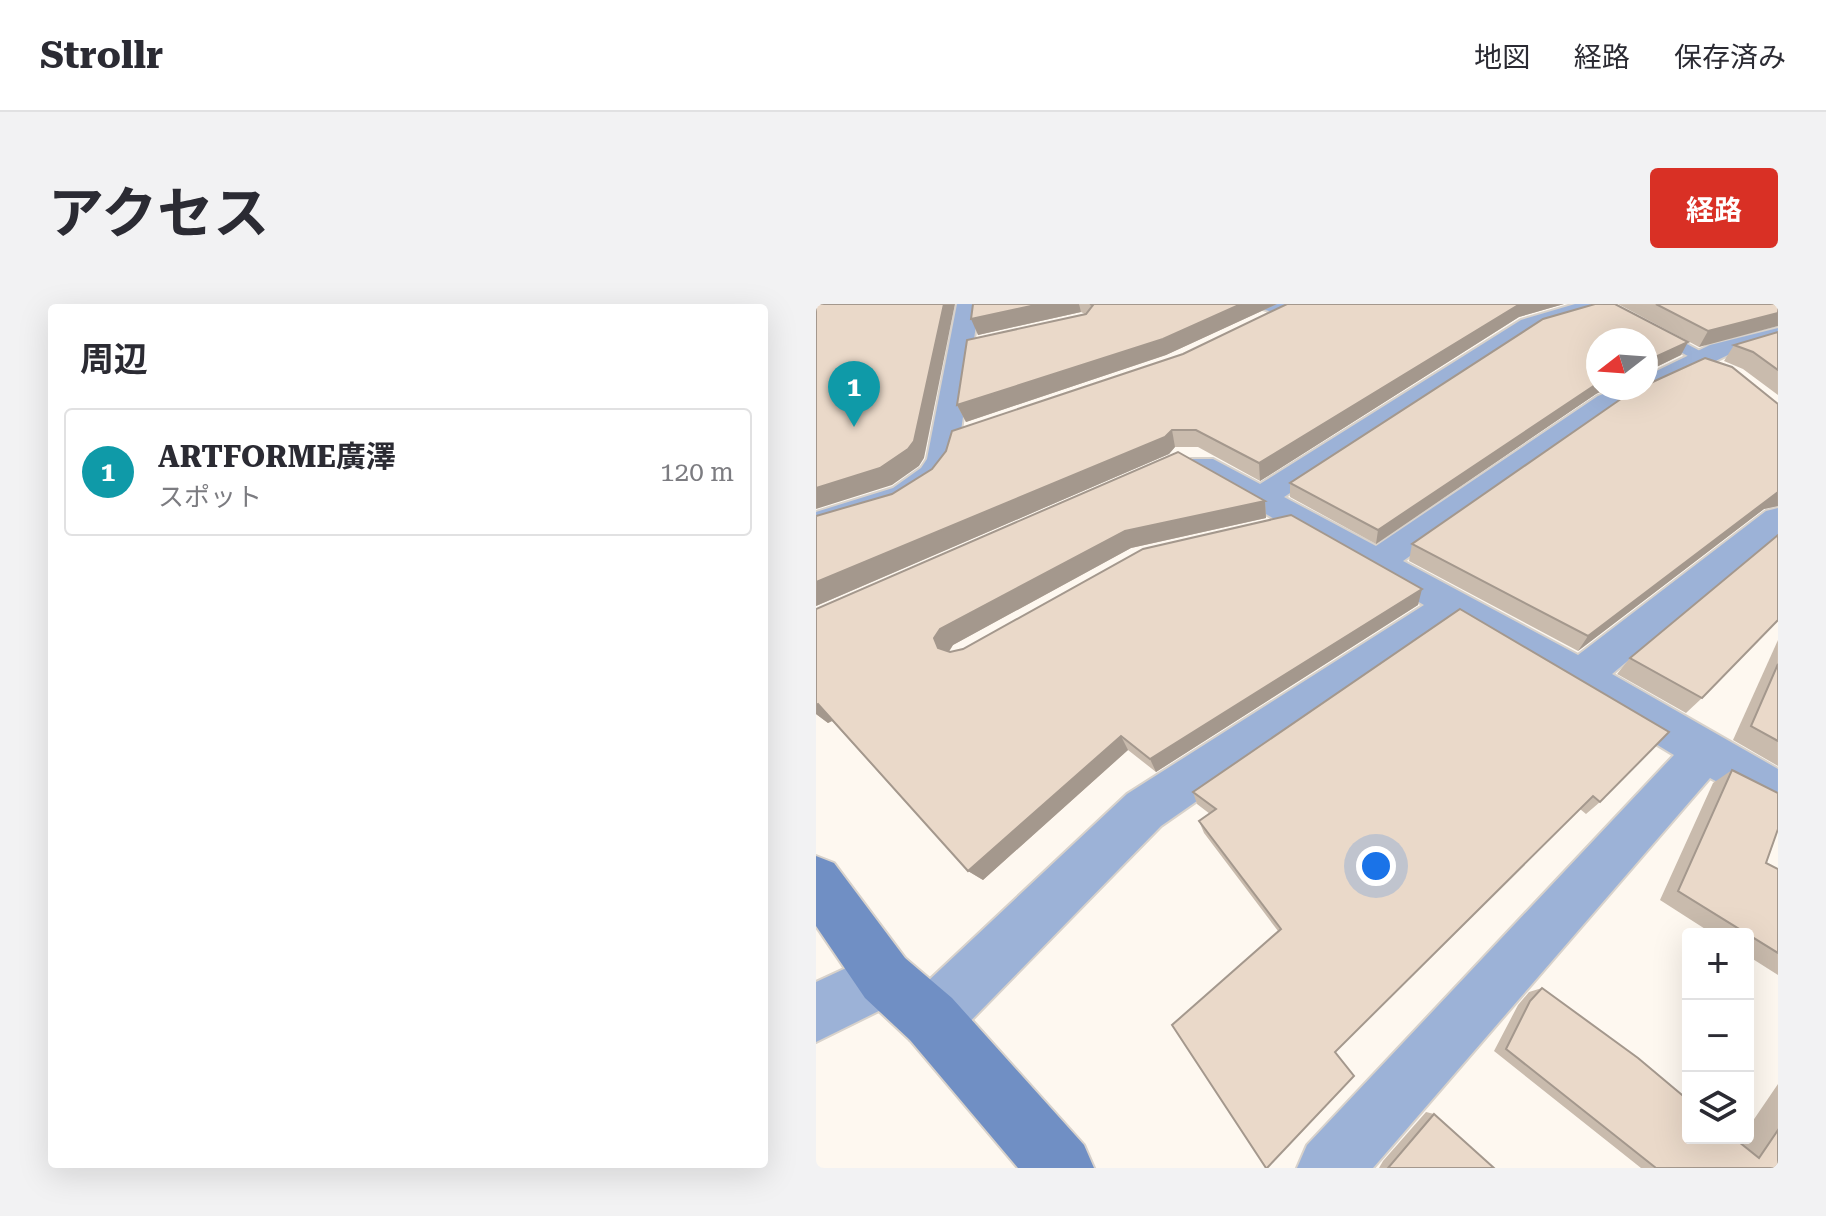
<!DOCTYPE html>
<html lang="ja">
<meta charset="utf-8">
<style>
body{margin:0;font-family:"Roboto Serif","Noto Sans JP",serif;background:#f2f2f3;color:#2b2b33}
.controls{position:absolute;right:24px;bottom:24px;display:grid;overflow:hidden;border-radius:8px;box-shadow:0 8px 32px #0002}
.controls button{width:72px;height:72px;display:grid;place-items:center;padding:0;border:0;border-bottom:2px solid #e1e1e2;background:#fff;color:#2b2b33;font:40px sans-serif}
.compass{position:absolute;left:770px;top:24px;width:72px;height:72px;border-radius:50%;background:#fff;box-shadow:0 8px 32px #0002;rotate:253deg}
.you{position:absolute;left:560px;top:562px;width:28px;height:28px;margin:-20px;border:6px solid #fff;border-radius:50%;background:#1a73e8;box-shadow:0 0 0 12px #1a73e833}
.badge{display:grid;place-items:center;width:52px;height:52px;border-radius:50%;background:#d93025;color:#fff;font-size:26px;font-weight:700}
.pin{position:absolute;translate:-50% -66px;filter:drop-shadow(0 2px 4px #0008)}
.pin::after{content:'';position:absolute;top:42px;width:28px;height:24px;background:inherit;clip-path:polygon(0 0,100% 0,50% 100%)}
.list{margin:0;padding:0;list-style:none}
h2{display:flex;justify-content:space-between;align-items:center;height:104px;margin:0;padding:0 32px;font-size:34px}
h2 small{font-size:26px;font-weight:400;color:#7c7c81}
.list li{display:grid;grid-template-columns:52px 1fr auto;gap:24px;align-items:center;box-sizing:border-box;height:128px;margin:0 16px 16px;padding:0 16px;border:2px solid #e1e1e2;border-radius:8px}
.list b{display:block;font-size:30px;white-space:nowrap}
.list p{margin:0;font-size:26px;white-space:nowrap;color:#7c7c81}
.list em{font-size:26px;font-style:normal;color:#7c7c81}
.icon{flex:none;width:44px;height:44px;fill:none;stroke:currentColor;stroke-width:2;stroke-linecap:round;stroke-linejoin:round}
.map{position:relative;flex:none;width:962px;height:864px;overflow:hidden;border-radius:8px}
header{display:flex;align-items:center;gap:48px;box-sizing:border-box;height:112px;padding:0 40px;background:#fff;border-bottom:2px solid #e1e1e2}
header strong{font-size:38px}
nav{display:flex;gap:44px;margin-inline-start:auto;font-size:28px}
.intro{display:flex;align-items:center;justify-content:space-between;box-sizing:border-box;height:192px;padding:0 48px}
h1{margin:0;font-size:56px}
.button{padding:20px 36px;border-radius:8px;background:#d93025;color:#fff;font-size:28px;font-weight:700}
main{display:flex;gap:48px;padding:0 48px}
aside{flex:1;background:#fff;border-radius:8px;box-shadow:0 8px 32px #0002}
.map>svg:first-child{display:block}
</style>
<header>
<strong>Strollr</strong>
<nav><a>地図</a><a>経路</a><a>保存済み</a></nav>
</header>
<div class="intro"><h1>アクセス</h1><a class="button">経路</a></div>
<main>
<aside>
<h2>周辺<small></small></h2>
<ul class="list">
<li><span class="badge" style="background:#0f9aa8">1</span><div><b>ARTFORME廣澤</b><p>スポット</p></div><em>120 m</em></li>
</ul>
</aside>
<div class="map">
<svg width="962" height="864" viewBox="0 0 962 864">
<rect width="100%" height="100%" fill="#fef8f0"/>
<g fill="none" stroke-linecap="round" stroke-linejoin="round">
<defs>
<polygon id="lane" points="776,0 796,0 897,54 889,59 883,58"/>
<g id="street">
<path d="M141 0H163L141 155C110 206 55 215 0 230V208L77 184 105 164 111 155Z"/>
<polygon points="444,0 476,0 483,6 472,13 447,5"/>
<polygon points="759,0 794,0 791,5 721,26 468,193 560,242 782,92 802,84 830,84 830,72 894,41 962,24 962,38 912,51 802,104 587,257 762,351 950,207 962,204 962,231 796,370 962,465 962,510 894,474 557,864 481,864 491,841 858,451 638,318 345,522 136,736 115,744 94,736 86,715 94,694 311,490 608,301 375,167 371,161 375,155 397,155 444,180 705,16"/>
<polygon points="69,646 89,654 97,674 89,694 0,738 0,678"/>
</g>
<polygon id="secondary" points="0,552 18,559 89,654 136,694 268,841 278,864 202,864 94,736 49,694 0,622"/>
</defs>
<use href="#lane" stroke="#d8d2cb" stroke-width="4"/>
<use href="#street" stroke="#d8d2cb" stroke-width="4"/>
<use href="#secondary" stroke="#d8d2cb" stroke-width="4"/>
<use href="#lane" fill="#9cb2d7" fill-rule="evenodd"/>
<use href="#street" fill="#9cb2d7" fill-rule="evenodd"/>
<use href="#secondary" fill="#708fc4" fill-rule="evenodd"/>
</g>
<g fill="#c9bbad">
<polygon points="157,0 461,0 350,51 150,118 141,101 269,10 265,8 162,31"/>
<polygon points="472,0 748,0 703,13 444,177 382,143 359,143 353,150 0,302 0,212 76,190"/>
<polygon points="779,0 865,51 834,66 830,75 830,36 780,90 560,240 474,193 474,179"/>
<polygon points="802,0 962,0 883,43"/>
<polygon points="962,28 962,91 927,65 908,57 918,41"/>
<polygon points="962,100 962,202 948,205 762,347 593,257 596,240"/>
<polygon points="449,197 450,214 315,244 137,341 133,348 602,301 340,468 312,446 167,576 152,567 16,417 12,419 0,410 0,305"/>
<polygon points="644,305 784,498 770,510 764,505 519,748 451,864 462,627 388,529 383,517 394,510 381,500 377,488"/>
<polygon points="962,336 962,462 917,436"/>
<polygon points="814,354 886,394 870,409 801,370"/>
<polygon points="916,466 950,559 962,565 962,671 932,652 932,630 897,630 844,596 897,479"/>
<polygon points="726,684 923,838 925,834 932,834 932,824 962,780 962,864 825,864 678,747 702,701 713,688"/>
<polygon points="610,808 618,810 678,864 563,864 567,857"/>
</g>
<g fill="#a4988d">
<polygon points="128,0 139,0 108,154 103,162 76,181 0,205 0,184"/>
<polygon points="224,0 263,0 265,8 162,31 155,15"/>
<polygon points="425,0 461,0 350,51 150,118 141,101"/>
<polygon points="704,0 748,0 703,13 444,177 443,159"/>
<polygon points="962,9 962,22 883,43 892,27"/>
<polygon points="872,38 865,51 830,68 835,55"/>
<polygon points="782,79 782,84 794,84 780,90 560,240 562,226"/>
<polygon points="356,126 359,143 353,150 0,302 0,278"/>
<polygon points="962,188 962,202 948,205 762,347 772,332"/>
<polygon points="449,197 450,214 315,244 137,341 131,350 122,344 118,334 124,325 309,227"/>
<polygon points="606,285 602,301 340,468 334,455"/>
<polygon points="2,400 20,415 12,419 0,410 0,401"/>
<polygon points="305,432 312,446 167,576 152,567"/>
</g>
<g fill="#ead9c9" stroke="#a4988d" stroke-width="2">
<polygon points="0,0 128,0 98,137 92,145 64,164 0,184"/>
<polygon points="157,0 224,0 155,15"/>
<polygon points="274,0 425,0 347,35 141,101 151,36 270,10 277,1"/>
<polygon points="471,0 704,0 443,159 380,126 356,126 349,133 0,278 0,212 76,190 116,165 130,147 136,127 367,50"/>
<polygon points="779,0 799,0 872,38 835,55 834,67 830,67 830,36 782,36 782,79 562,226 474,179 727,15"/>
<polygon points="840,0 962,0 962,9 892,27"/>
<polygon points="962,28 962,66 937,48 918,41"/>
<polygon points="889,54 916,63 962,100 962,188 772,332 596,240 812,90 824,84 830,84 830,81"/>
<polygon points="362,148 449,197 309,227 124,325 118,334 122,344 134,348 147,345 327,245 475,211 606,285 334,455 305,432 152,567 2,400 0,401 0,305"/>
<polygon points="962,231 962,316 886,394 814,354"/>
<polygon points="644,305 853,428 784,498 777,492 519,748 538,772 451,864 450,864 356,721 465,625 383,517 400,505 377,488"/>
<polygon points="962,360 962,437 935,422"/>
<polygon points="916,466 962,489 962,525 950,559 962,565 962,649 862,587"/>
<polygon points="726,684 822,754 872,796 872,834 918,834 943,854 962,826 962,864 840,864 690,745 714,697"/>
<polygon points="618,810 678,864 572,864"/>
</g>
</svg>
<div class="controls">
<button>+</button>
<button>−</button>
<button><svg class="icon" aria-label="layers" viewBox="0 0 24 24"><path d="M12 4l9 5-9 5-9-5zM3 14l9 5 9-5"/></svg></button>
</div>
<svg class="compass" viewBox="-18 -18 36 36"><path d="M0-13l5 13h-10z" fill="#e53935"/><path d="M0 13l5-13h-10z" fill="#7c7c81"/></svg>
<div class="you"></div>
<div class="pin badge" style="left:38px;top:123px;background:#0f9aa8">1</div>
</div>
</main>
